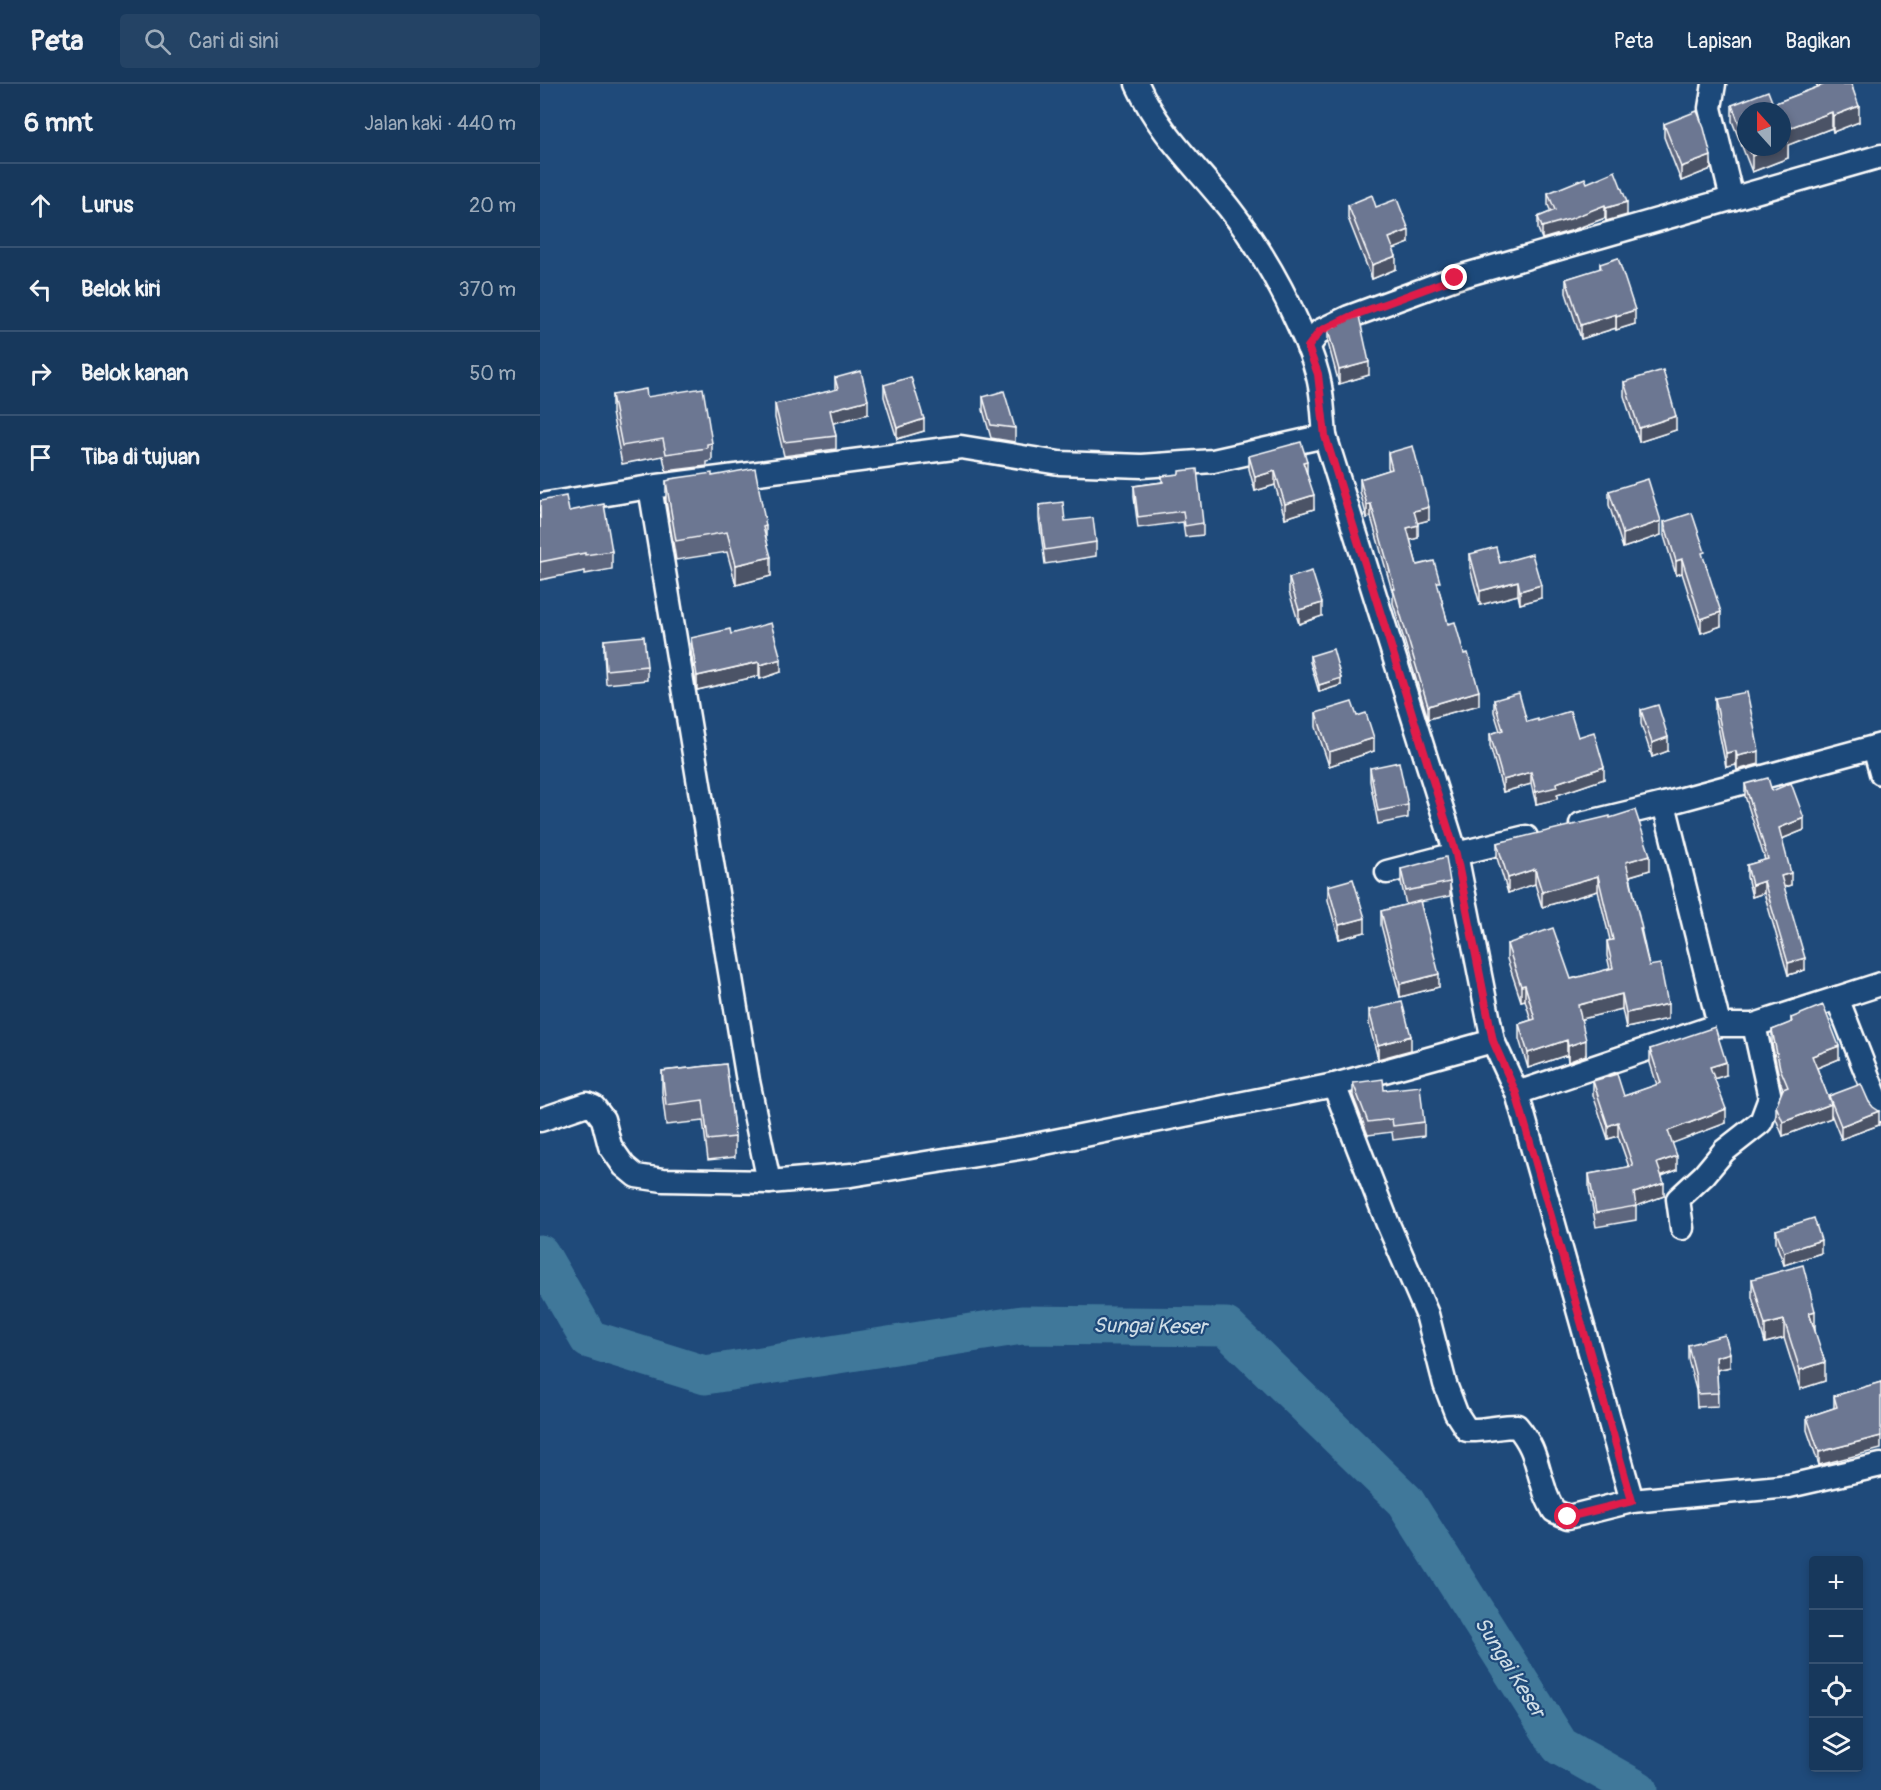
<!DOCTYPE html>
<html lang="id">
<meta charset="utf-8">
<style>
body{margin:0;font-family:Pangolin,sans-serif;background:#244365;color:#f1f3f6}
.controls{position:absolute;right:18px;bottom:18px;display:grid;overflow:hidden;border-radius:6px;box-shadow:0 3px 9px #0003}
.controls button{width:54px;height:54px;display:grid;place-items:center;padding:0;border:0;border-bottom:2px solid #365272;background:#17385c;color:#f1f3f6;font:30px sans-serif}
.compass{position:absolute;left:1197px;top:18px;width:54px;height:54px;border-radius:50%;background:#17385c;box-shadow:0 3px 9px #0003;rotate:339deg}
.stop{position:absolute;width:18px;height:18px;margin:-14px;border:4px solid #e11d48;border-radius:50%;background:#fff}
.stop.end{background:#e11d48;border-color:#fff;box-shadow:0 2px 6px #0008}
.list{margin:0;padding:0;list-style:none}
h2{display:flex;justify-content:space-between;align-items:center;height:78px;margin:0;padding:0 24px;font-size:26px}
h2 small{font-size:20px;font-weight:400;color:#9eacbb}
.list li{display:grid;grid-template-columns:39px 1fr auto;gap:18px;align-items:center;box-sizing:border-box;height:84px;padding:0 24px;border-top:2px solid #365272}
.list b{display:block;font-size:22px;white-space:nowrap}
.list em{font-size:20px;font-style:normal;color:#9eacbb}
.icon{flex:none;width:33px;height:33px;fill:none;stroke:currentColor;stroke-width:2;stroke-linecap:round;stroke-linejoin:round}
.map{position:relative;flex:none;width:1341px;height:1706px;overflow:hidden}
header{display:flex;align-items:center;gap:36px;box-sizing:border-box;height:84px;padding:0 30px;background:#17385c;border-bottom:2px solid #365272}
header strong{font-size:28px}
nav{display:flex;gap:33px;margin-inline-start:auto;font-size:21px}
.search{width:420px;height:54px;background:#244365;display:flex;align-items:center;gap:15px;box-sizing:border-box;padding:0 21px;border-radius:6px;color:#9eacbb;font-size:22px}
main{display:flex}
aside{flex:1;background:#17385c}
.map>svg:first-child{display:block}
</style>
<header>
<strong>Peta</strong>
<div class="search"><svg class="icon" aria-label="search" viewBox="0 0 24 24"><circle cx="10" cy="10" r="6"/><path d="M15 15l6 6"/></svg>Cari di sini</div>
<nav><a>Peta</a><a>Lapisan</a><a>Bagikan</a></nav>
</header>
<main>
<aside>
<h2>6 mnt<small>Jalan kaki · 440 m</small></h2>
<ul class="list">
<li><svg class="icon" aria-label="ahead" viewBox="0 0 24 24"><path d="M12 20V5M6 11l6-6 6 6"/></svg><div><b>Lurus</b></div><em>20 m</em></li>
<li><svg class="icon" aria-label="left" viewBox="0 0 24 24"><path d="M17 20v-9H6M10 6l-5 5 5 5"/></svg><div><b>Belok kiri</b></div><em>370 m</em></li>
<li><svg class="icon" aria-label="right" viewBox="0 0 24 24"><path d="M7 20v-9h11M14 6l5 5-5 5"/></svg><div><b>Belok kanan</b></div><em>50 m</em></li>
<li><svg class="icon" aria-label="arrive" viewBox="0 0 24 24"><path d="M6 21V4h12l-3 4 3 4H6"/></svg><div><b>Tiba di tujuan</b></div></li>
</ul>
</aside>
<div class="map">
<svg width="1341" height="1706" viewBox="0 0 1341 1706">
<rect width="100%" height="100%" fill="#1f4a7a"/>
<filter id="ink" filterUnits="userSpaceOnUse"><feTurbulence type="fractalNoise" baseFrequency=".0167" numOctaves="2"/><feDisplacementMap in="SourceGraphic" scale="12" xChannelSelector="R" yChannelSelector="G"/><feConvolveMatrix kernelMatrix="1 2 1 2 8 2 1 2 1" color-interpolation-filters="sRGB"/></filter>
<g filter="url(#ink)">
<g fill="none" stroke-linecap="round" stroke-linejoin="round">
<polyline stroke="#3f789a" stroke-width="39" points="0,1170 49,1255 165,1291 482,1241 686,1243 865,1417 1020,1662 1098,1706"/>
<defs>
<g id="minor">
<path d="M597 0C620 51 656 82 689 124 718 161 740 199 759 242 766 257 773 273 777 289 783 309 783 332 785 352L916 770 986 753"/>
<polyline points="1174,0 1170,24 1192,115"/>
<polyline points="768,263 780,247 809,233 915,194 1341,72"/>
<polyline points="0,421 110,403"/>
<polyline points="1334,663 1341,689"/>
<polyline points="1124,720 1179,941"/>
<polyline points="1041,740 1124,720 1341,661"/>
<polyline points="847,788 916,770 953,957 977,1009 1092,1417 1249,1402 1341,1381"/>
<polyline points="1297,914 1341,1026"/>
<path d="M794 1001 848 1140 887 1230 905 1300 916 1329 927 1346C944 1347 959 1342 977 1342 996 1365 995 1378 1004 1404 1006 1412 1010 1420 1014 1427L1028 1433 1092 1417"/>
<polyline points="977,1009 1179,941 1214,941 1341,900"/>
<polyline points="0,1036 47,1020 54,1023 63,1035 70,1062 84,1082 96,1092 123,1096 229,1098 311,1091 485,1063 794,1001 953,957"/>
<polyline points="229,1098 208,997 110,403 421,363 519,379 602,382 673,377 785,352"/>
<polyline points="1142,1144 1138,1115 1164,1091 1184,1067 1221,1038 1230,1014 1214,941"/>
</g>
</defs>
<use href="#minor" stroke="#fff" stroke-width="27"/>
<use href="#minor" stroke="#1f4a7a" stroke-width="22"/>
</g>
<g fill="#5d667e" stroke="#fff" stroke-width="1.5" fill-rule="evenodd">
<path d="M1276 0H1312L1319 38 1293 48 1292 44 1248 61V74L1212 88 1192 37V21L1233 20 1278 3ZM1206 27 1242 63H1206Z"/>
<polygon points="1124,40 1171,85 1141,97 1124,53"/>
<polygon points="1047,99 1087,131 1066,137 1065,134 1030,147 1002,155 998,145 998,133 1011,128 1008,121 1008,109"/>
<polygon points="808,121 869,159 853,165 856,185 832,195 808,134"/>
<polygon points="1060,180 1095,240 1076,246 1076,244 1041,255 1026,209 1026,195 1060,185"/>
<polygon points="788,246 829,291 799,300 788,259"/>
<polygon points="295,294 328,330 293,339 296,352 296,365 244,372 235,334 235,320 295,306"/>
<polygon points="1084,298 1136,346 1099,358 1084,312"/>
<polygon points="344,301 384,347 357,355 344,313"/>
<polygon points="72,311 107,313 172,359 172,377 167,378 167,382 126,387 123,372 82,380 72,329"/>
<polygon points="443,313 475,344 475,358 451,354 443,326"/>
<polygon points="848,369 889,436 877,439 878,454 870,456 877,481 900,509 908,540 939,621 888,635 853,519 853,510 831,433 827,434 820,408 820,395 849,386 848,383"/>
<polygon points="709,372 767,391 774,425 745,434 735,401 715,407 709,385"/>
<polygon points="172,392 226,442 226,452 231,492 196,501 187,468 136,476 126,417 126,397"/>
<polygon points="622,392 663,439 663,451 645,453 643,438 598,444 594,413 594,402 622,398"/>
<polygon points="1069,407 1121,451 1083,464 1069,421"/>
<polygon points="0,417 29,427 72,467 72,485 45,490 45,487 0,496"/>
<polygon points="499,421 525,437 556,458 556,472 505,480 499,435"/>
<polygon points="1124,438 1165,478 1181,542 1161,549 1142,489 1136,491 1124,452"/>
<polygon points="930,470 960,479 1001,514 980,520 978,511 940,521 930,484"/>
<polygon points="749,494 782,532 759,540 749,508"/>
<polygon points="191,550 241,588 220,595 219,592 157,606 151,567 151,554"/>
<polygon points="64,556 107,582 107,596 66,600 64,569"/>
<polygon points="770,572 801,601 779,608 770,578"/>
<polygon points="1175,614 1219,680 1197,686 1196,681 1186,683 1175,628"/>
<polygon points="954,616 987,638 998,637 1038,653 1064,695 1017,711 1017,715 996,720 991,700 963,708 950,662 950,650 960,647 954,628"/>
<polygon points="1101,626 1128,667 1112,673 1101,640"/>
<polygon points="776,629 817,632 834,667 789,682 776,643"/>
<polygon points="830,684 868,721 868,734 838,740 830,697"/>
<polygon points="1205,700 1232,707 1264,746 1242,755 1251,801 1244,803 1265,886 1248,891 1224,809 1212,813 1207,793 1207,781 1225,776 1205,712"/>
<polygon points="1070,734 1110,786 1090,792 1109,882 1128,935 1086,944 1082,925 1041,935 1046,971 1028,978 1027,971 988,984 979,955 979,940 991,936 985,916 981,917 967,875 967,860 1031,895 1070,885 1067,872 1067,857 1070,856 1058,807 1002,823 995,800 968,809 957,774 957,759"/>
<polygon points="861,785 910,798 910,812 880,818 899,903 860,913 841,841 841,827 866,821 861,798"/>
<polygon points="788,802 825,848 799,855 788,816"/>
<polygon points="829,926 871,966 838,975 829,940"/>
<polygon points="1251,934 1299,975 1277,984 1289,1016 1289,1012 1329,1018 1339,1041 1301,1055 1291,1030 1291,1034 1243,1052 1236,1035 1236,1022 1243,1005 1240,997 1232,960 1232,946 1251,939"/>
<polygon points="1110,965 1186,991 1174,995 1186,1039 1132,1059 1137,1086 1122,1092 1124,1112 1096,1122 1096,1136 1056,1143 1049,1104 1049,1090 1089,1083 1078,1052 1068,1055 1053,1011 1053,997 1084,1012 1117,1001 1110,979"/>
<polygon points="186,980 195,1053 195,1073 168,1076 163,1037 126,1041 122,1008 122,987"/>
<polygon points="813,999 844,1006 884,1038 884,1052 853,1056 852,1048 828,1051 813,1012"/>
<polygon points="1236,1146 1281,1169 1244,1181 1236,1159"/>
<polygon points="1212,1195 1275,1246 1285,1297 1260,1305 1244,1254 1225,1259 1212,1213"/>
<polygon points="1148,1261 1190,1283 1177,1286 1178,1322 1157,1323 1156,1306 1148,1275"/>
<polygon points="1341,1298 1279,1381 1267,1346 1267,1333 1294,1324 1294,1312"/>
</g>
<g fill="#4c5366" stroke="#fff" stroke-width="1.5">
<polygon points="1319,22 1319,38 1293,48 1293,32"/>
<polygon points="1292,28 1292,44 1248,61 1248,74 1212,88 1212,72 1234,63 1242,63 1243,46"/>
<polygon points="1171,72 1171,85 1141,97 1141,83"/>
<polygon points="1087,118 1087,131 1066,137 1066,124"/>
<polygon points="1065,121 1065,134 1030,147 1002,155 1002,143"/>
<polygon points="869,146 869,159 849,167 849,154"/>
<polygon points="856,172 856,185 832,195 832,181"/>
<polygon points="1095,226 1095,240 1076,246 1076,232"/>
<polygon points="1076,230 1076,244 1041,255 1041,241"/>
<polygon points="829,278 829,291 799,300 799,286"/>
<polygon points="328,316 328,330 290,340 290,326"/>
<polygon points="1136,332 1136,346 1099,358 1099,344"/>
<polygon points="384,335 384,347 357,355 357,344"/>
<polygon points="767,377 767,391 763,378"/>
<polygon points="735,387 735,401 715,407 715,393"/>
<polygon points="774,411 774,425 745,434 745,420"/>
<polygon points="831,420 831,433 827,434 827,421"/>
<polygon points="889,423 889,436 874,440 874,427"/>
<polygon points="1121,437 1121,451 1083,464 1083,450"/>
<polygon points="878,441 878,454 867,457 867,444"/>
<polygon points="231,473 231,492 196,501 196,481"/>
<polygon points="1142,475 1142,489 1136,491 1136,477"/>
<polygon points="978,497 978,511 940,521 940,507"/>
<polygon points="1001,501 1001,514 980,520 980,507"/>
<polygon points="782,519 782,532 759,540 759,526"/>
<polygon points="1181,528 1181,542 1161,549 1161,535"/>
<polygon points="241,575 241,588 220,595 220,581"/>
<polygon points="219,578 219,592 157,606 157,592"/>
<polygon points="801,594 801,601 779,608 779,601"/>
<polygon points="939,607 939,621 888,635 888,622"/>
<polygon points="1128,653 1128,667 1112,673 1112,659"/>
<polygon points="834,654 834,667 789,682 789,668"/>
<polygon points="1196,667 1196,681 1186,683 1186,669"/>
<polygon points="1219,667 1219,680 1197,686 1197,672"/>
<polygon points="1064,683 1064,695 1017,711 1017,715 996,720 996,708 1016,699"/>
<polygon points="991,688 991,700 963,708 963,696"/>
<polygon points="1264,734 1264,746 1239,756 1239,744"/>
<polygon points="1110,771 1110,786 1086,793 1086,778"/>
<polygon points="995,785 995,800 968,809 968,794"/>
<polygon points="1251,789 1251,801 1241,804 1241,792"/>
<polygon points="1058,792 1058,807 1002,823 1002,808"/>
<polygon points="1224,797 1224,809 1212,813 1212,801"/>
<polygon points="825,834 825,848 799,855 799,841"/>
<polygon points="1265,874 1265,886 1248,891 1248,879"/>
<polygon points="899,890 899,903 860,913 860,900"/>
<polygon points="985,901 985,916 981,917 981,902"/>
<polygon points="1082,910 1082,925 1038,936 1038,921"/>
<polygon points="1128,920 1128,935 1086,944 1086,929"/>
<polygon points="871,952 871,966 838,975 838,961"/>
<polygon points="1027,956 1027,971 988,984 988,969"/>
<polygon points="1046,956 1046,971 1028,978 1028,962"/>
<polygon points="1299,962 1299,975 1272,986 1272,972"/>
<polygon points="1186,978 1186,991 1170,996 1170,983"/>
<polygon points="1291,1020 1291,1034 1243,1052 1243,1038"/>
<polygon points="1186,1025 1186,1039 1128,1061 1128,1047"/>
<polygon points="1339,1027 1339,1041 1301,1055 1301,1042"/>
<polygon points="1078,1038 1078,1052 1068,1055 1068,1042"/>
<polygon points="1137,1072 1137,1086 1117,1093 1117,1079"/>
<polygon points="1124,1099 1124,1112 1094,1123 1094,1109"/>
<polygon points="1281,1156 1281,1169 1244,1181 1244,1168"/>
<polygon points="1275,1227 1275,1246 1269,1229"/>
<polygon points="1244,1236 1244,1254 1225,1259 1225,1241"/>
<polygon points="1190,1269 1190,1283 1176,1286 1176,1273"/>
<polygon points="1285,1278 1285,1297 1260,1305 1260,1286"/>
<polygon points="1341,1352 1341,1365 1279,1381 1279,1368"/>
</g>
<g fill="#6c7792" stroke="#fff" stroke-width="1.5">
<polygon points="1283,0 1311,0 1319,22 1293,32 1292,28 1243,46 1248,58 1242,60 1242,27 1206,27 1206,58 1192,21 1228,7 1233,20 1283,1"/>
<polygon points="1157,27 1164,44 1171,72 1141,83 1124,40"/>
<polygon points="1208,63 1234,63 1212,72"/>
<polygon points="1075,87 1087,118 1066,124 1065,121 1030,135 1002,143 998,133 1015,126 1008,109 1045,94 1047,99"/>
<polygon points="832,111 836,123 857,115 869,146 849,154 856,172 832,181 808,121"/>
<polygon points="1078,174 1095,226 1076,232 1076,230 1041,241 1026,195 1061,184 1060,180"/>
<polygon points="819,232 829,278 799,286 788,246 807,235"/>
<polygon points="1123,286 1136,332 1099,344 1084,298"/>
<polygon points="321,287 328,316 290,326 296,352 244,358 235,320 298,305 295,294"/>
<polygon points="371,293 384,335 357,344 344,301"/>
<polygon points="163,304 172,359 167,360 167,364 126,370 123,355 82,362 72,311 106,305 107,313"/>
<polygon points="464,307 475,344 451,341 443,313"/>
<polygon points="761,358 767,377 763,378 774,411 745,420 735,387 715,393 709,372"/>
<polygon points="873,362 889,423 874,427 878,441 867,444 877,481 894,477 900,498 897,498 908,540 915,538 924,570 928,569 939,607 888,622 853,505 855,505 831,420 827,421 820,395 852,385 848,369"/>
<polygon points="215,384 226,442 223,443 231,473 196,481 187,448 136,457 126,397 130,396 130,395 172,389 172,392"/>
<polygon points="657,385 663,439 645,442 643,427 598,433 594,402 623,398 622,392 639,390 639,387"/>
<polygon points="1108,395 1121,437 1083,450 1069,407"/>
<polygon points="26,412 29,427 64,420 72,467 45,471 45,469 0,478 0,417"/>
<polygon points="523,418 525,437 553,434 556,458 505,466 499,421"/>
<polygon points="1152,429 1165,468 1162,469 1181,528 1161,535 1142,475 1136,477 1124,438"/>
<polygon points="956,463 960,479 992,470 1001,501 980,507 978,497 940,507 930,470"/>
<polygon points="772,487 782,519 759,526 749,494"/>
<polygon points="231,539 241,575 220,581 219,578 157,592 151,554 190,545 191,550"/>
<polygon points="104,552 107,582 66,586 64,556"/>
<polygon points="793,565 801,594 779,601 770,572"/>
<polygon points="1207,608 1219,667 1197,672 1196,667 1186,669 1175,614"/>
<polygon points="979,609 987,638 998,635 998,637 1030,627 1038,653 1054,648 1064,683 1016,699 1017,703 996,708 991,688 963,696 950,650 963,646 954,616"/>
<polygon points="812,618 817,632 826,629 834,654 789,668 776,629"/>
<polygon points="1118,621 1128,653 1112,659 1101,626"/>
<polygon points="859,678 868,721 838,727 830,684"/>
<polygon points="1228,694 1232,707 1251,699 1264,734 1239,744 1251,789 1241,792 1265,874 1248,879 1224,797 1212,801 1207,781 1228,775 1205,700"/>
<polygon points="1095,726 1110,771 1086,778 1102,845 1100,845 1109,882 1120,880 1128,920 1086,929 1082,910 1038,921 1046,956 1028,962 1027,956 988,969 979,940 995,935 985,901 981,902 967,860 1013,844 1031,895 1073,884 1067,857 1073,856 1058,792 1002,808 995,785 968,794 957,759 1070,732 1070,734"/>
<polygon points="906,773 910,798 866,807 861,785"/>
<polygon points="813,795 825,834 799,841 788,802"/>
<polygon points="880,817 899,890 860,900 841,827"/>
<polygon points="862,918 871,952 838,961 829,926"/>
<polygon points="1283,921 1299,962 1272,972 1291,1020 1243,1038 1236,1022 1243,1005 1248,1003 1240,984 1232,946 1252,938 1251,934"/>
<polygon points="1175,943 1186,978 1170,983 1186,1025 1128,1047 1137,1072 1117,1079 1124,1099 1094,1109 1096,1122 1056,1129 1049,1090 1093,1082 1078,1038 1068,1042 1053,997 1077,990 1084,1012 1121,999 1110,965"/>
<polygon points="186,980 195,1053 168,1056 163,1016 126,1021 122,987"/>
<polygon points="843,995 844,1006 880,1002 884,1038 853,1042 852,1035 828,1038 813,999"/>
<polygon points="1321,1000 1329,1018 1333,1023 1339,1027 1301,1042 1289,1012"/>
<polygon points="1274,1134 1281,1156 1244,1168 1236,1146"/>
<polygon points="1263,1181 1275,1227 1269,1229 1285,1278 1260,1286 1244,1236 1225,1241 1212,1195"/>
<polygon points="1185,1251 1190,1269 1176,1273 1178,1309 1157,1310 1156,1293 1148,1261"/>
<polygon points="1341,1298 1341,1352 1279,1368 1267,1333 1297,1323 1294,1312"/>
</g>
</g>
<g fill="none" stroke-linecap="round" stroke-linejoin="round" filter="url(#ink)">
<polyline stroke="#e11d48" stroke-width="8" points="915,194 809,233 780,247 768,263 778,290 785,352 916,770 953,957 976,1009 1092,1417 1028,1433"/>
</g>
<g text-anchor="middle" stroke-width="4.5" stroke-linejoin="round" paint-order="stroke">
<g font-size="21" font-style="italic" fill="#cfdde6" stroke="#1f4a7a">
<text transform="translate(610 1242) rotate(1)" y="7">Sungai Keser</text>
<text transform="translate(970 1583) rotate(58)" y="7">Sungai Keser</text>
</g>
</g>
</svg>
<div class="controls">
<button>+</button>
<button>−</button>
<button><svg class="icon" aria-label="locate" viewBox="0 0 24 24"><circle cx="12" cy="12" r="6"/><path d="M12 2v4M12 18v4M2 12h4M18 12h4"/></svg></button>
<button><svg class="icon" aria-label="layers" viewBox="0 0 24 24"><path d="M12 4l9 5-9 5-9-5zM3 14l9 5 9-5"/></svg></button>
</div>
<svg class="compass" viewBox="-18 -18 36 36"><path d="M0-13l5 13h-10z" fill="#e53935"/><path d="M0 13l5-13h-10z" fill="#9eacbb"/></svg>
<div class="stop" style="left:1028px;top:1433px"></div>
<div class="stop end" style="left:915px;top:194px"></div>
</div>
</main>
